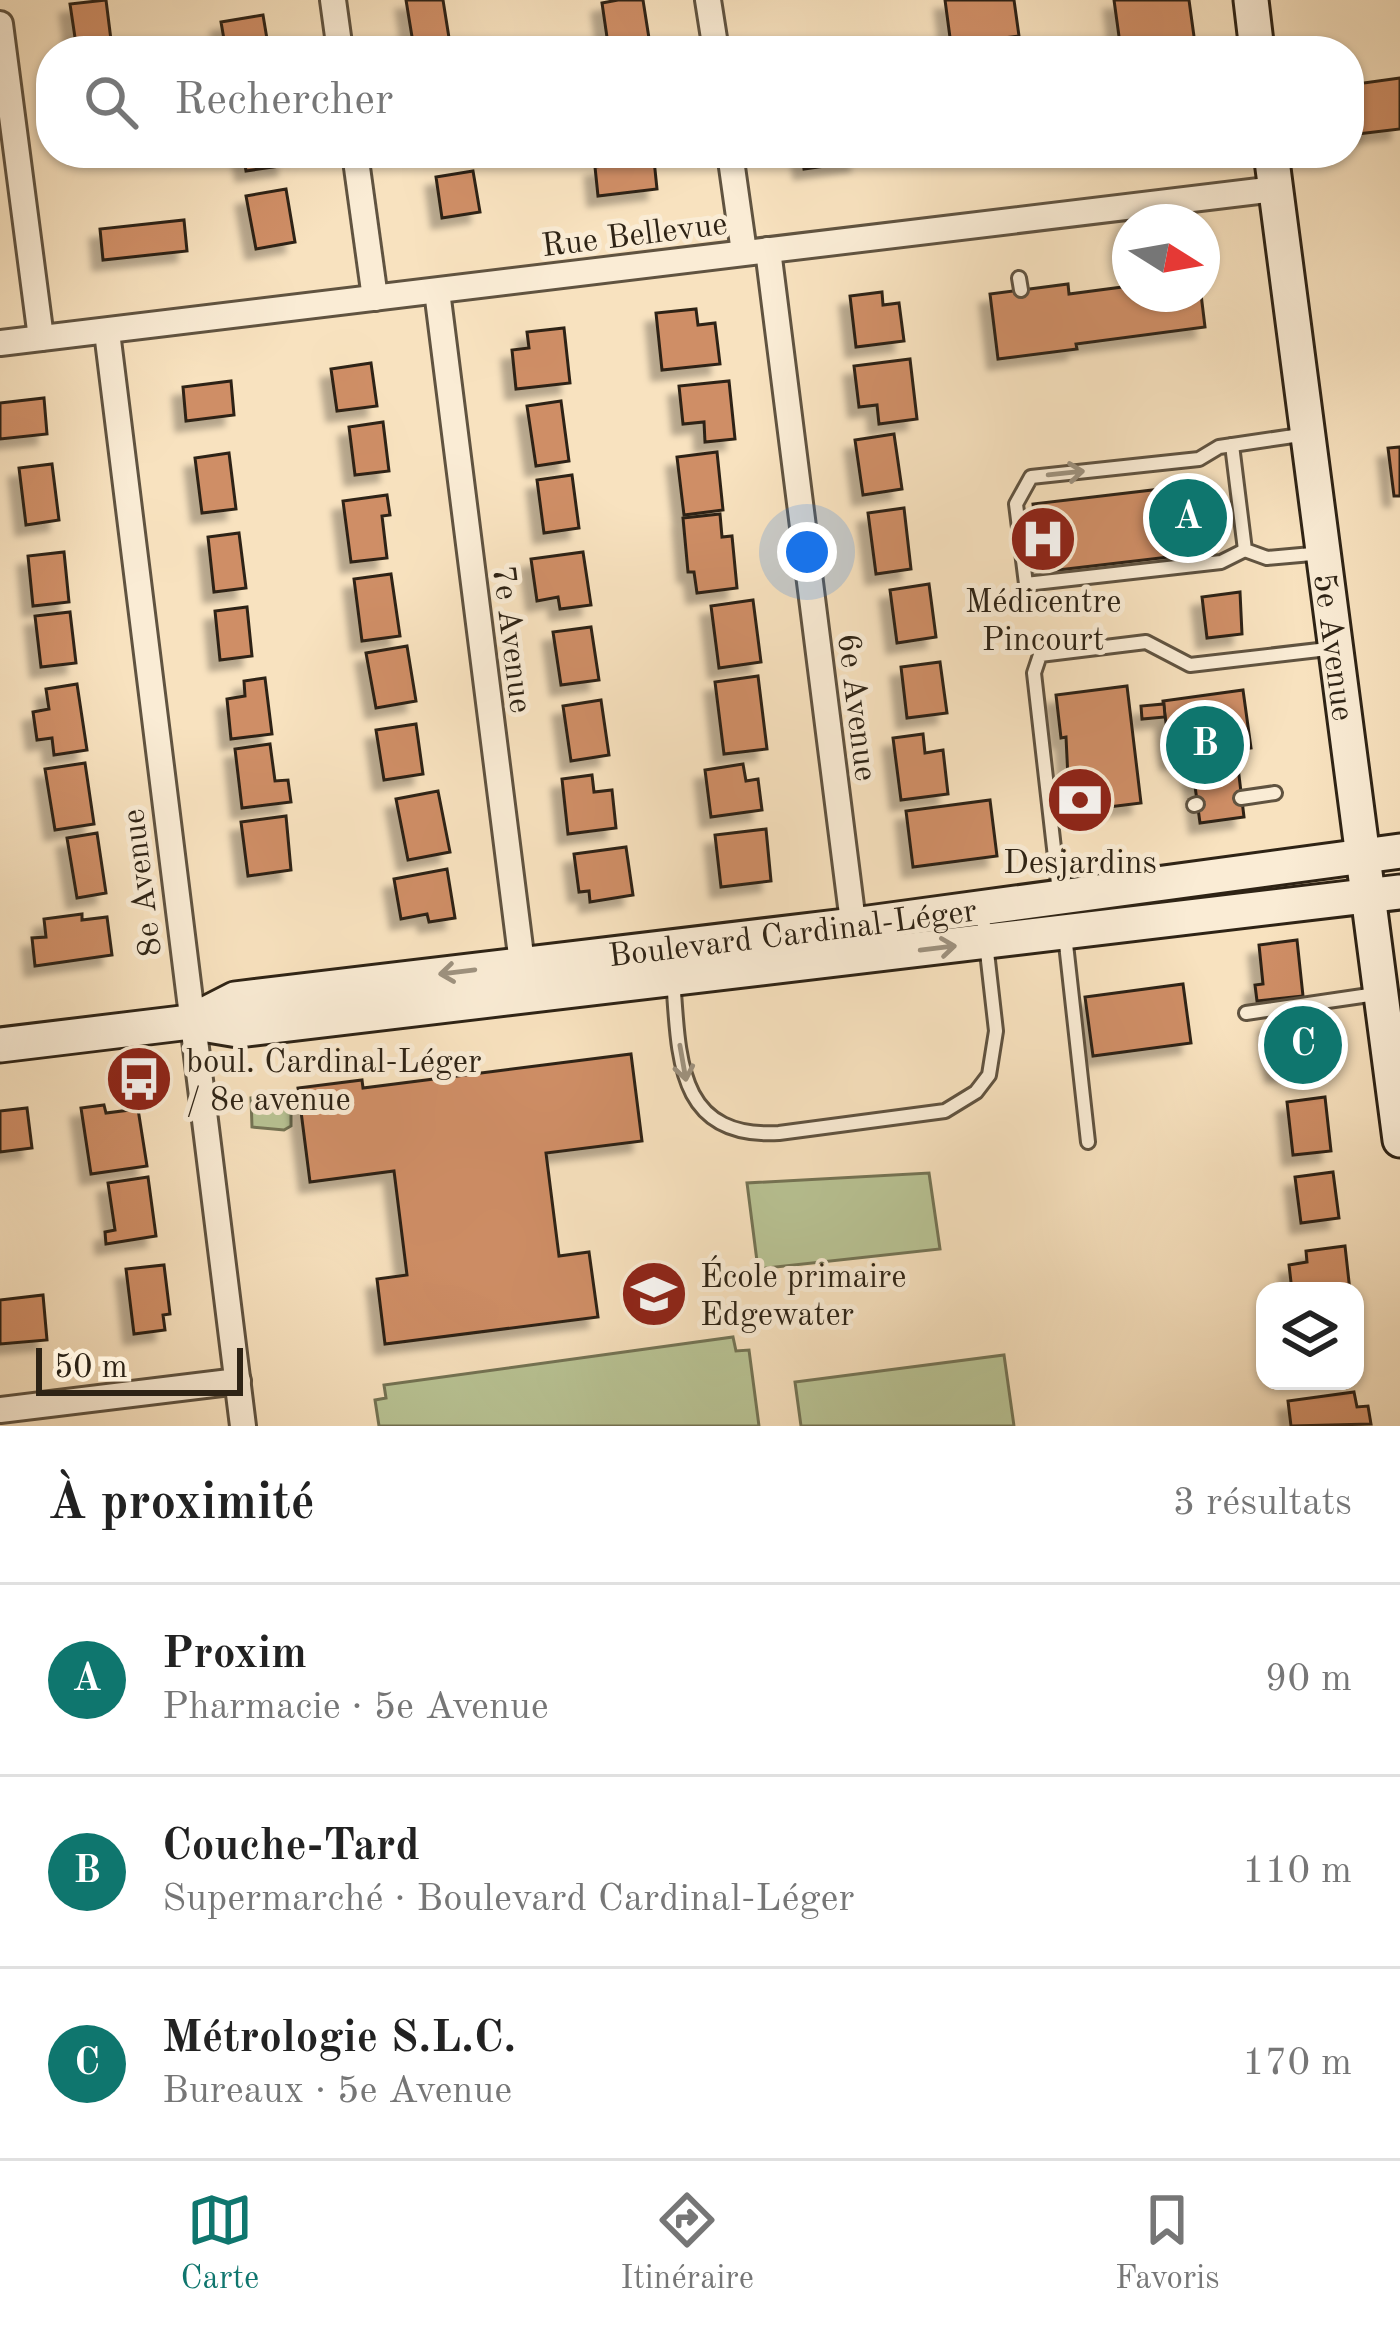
<!DOCTYPE html>
<html lang="fr">
<meta charset="utf-8">
<style>
body{margin:0;font-family:"Old Standard TT",serif;background:#f6f6f6;color:#222}
.controls{position:absolute;right:36px;bottom:36px;display:grid;overflow:hidden;border-radius:24px;box-shadow:0 3px 9px #0004}
.controls button{width:108px;height:108px;display:grid;place-items:center;padding:0;border:0;border-bottom:3px solid #e0e0e0;background:#fff;color:#222;font:60px sans-serif}
.compass{position:absolute;left:1112px;top:204px;width:108px;height:108px;border-radius:50%;background:#fff;box-shadow:0 3px 9px #0004;rotate:101deg}
.scale{position:absolute;left:36px;bottom:30px;width:207px;box-sizing:border-box;padding-left:12px;border:6px solid #2e2315;border-top:0;font-size:33px;line-height:42px;white-space:nowrap;color:#2e2315;-webkit-text-stroke:9px #faecd5;paint-order:stroke}
.you{position:absolute;left:807px;top:552px;width:42px;height:42px;margin:-30px;border:9px solid #fff;border-radius:50%;background:#1a73e8;box-shadow:0 0 0 18px #1a73e833}
.badge{display:grid;place-items:center;width:78px;height:78px;border-radius:50%;background:#0f766e;color:#fff;font-size:39px;font-weight:700}
.pin{position:absolute;translate:-50% -50%;border:6px solid #fff;box-shadow:0 3px 12px #0006}
.list{margin:0;padding:0;list-style:none}
h2{display:flex;justify-content:space-between;align-items:center;height:156px;margin:0;padding:0 48px;font-size:51px}
h2 small{font-size:39px;font-weight:400;color:#767676}
.list li{display:grid;grid-template-columns:78px 1fr auto;gap:36px;align-items:center;box-sizing:border-box;height:192px;padding:0 48px;border-top:3px solid #e0e0e0}
.list b{display:block;font-size:45px;white-space:nowrap}
.list p{margin:0;font-size:39px;white-space:nowrap;color:#767676}
.list em{font-size:39px;font-style:normal;color:#767676}
.icon{flex:none;width:66px;height:66px;fill:none;stroke:currentColor;stroke-width:2;stroke-linecap:round;stroke-linejoin:round}
.map{position:relative;flex:none;width:1400px;height:1426px;overflow:hidden}
.search{position:absolute;background:#fff;box-shadow:0 3px 9px #0004;left:36px;right:36px;top:36px;height:132px;display:flex;align-items:center;gap:30px;box-sizing:border-box;padding:0 42px;border-radius:48px;color:#767676;font-size:45px}
.sheet{height:732px;background:#fff}
nav{display:flex;justify-content:space-around;align-items:center;box-sizing:border-box;height:168px;border-top:3px solid #e0e0e0;background:#fff;font-size:33px;color:#767676}
nav a{display:grid;justify-items:center;gap:6px}
nav .on{color:#0f766e}
.map>svg:first-child{display:block}
</style>
<div class="map">
<svg width="1400" height="1426" viewBox="0 0 1400 1426">
<defs>
<filter id="shadow"><feDropShadow dx="-10" dy="10" stdDeviation="3" flood-color="#0004"/></filter>
</defs>
<rect width="100%" height="100%" fill="#f8e2bf"/>
<filter id="stains"><feTurbulence type="fractalNoise" baseFrequency=".00167" numOctaves="4"/><feColorMatrix values="0 0 0 0 .2 0 0 0 0 .09 0 0 0 0 .02 0 0 0 .5 -.17"/></filter>
<radialGradient id="worn" r=".72"><stop offset=".6" stop-color="#630" stop-opacity="0"/><stop offset="1" stop-color="#630" stop-opacity=".3"/></radialGradient>
<g fill="#b9c495" stroke="#747455" stroke-width="3">
<polygon points="287,1097 291,1101 291,1126 284,1130 252,1127 251,1098"/>
<polygon points="929,1173 940,1249 758,1269 747,1183"/>
<polygon points="733,1337 736,1351 749,1350 759,1426 379,1426 375,1400 386,1398 384,1385"/>
<polygon points="1004,1355 1014,1426 801,1426 795,1382"/>
</g>
<g fill="#cf8e66" stroke="#2e2315" stroke-width="3" filter="url(#shadow)">
<polygon points="106,0 112,48 77,51 70,4"/>
<polygon points="406,0 443,0 450,44 414,49"/>
<polygon points="618,0 643,0 651,51 609,51 602,3"/>
<polygon points="945,0 1014,0 1019,36 951,45"/>
<polygon points="1114,0 1189,0 1196,51 1121,51"/>
<polygon points="263,15 269,51 226,51 221,22"/>
<polygon points="1400,78 1400,129 1349,135 1349,85"/>
<polygon points="243,153 285,153 287,165 246,171"/>
<polygon points="802,153 858,153 860,161 804,169"/>
<polygon points="654,160 657,189 598,196 595,167"/>
<polygon points="473,171 480,212 442,218 436,177"/>
<polygon points="286,189 295,242 256,249 246,196"/>
<polygon points="184,220 187,251 103,260 100,229"/>
<polygon points="1068,284 1069,294 1130,286 1130,294 1201,294 1205,327 1076,344 1077,349 998,359 990,294"/>
<polygon points="882,292 883,305 899,303 904,341 856,347 850,296"/>
<polygon points="696,309 698,325 715,323 720,364 662,370 656,313"/>
<polygon points="564,328 570,383 516,389 512,350 529,348 527,332"/>
<polygon points="910,359 917,419 879,424 877,405 859,407 854,366"/>
<polygon points="371,363 377,406 337,411 331,369"/>
<polygon points="231,381 234,415 186,421 183,387"/>
<polygon points="729,381 735,439 705,442 704,422 683,424 679,386"/>
<polygon points="44,398 47,434 0,439 0,403"/>
<polygon points="561,401 569,461 536,466 527,406"/>
<polygon points="383,422 389,471 355,475 349,427"/>
<polygon points="894,434 902,489 863,495 855,440"/>
<polygon points="1400,447 1400,496 1394,496 1388,448"/>
<polygon points="717,452 723,510 684,515 677,457"/>
<polygon points="229,453 236,509 202,513 195,458"/>
<polygon points="52,464 59,520 26,525 19,468"/>
<polygon points="572,475 579,528 544,533 537,480"/>
<polygon points="1195,485 1203,553 1041,572 1033,504"/>
<polygon points="387,495 390,515 382,516 387,558 351,562 343,501"/>
<polygon points="904,508 911,569 876,574 868,513"/>
<polygon points="720,514 722,537 732,536 737,588 697,593 694,572 688,572 683,518"/>
<polygon points="239,533 246,588 214,592 208,537"/>
<polygon points="64,552 69,602 33,606 28,556"/>
<polygon points="583,552 591,605 560,609 558,597 537,601 531,559"/>
<polygon points="391,574 400,636 362,641 354,579"/>
<polygon points="929,584 936,637 897,643 890,590"/>
<polygon points="1240,592 1242,634 1207,638 1202,597"/>
<polygon points="753,600 761,662 719,668 711,606"/>
<polygon points="247,607 252,656 220,660 215,611"/>
<polygon points="70,612 76,663 41,667 35,616"/>
<polygon points="591,627 599,680 561,685 553,632"/>
<polygon points="407,646 416,701 376,708 366,653"/>
<polygon points="940,662 947,713 907,718 901,667"/>
<polygon points="758,676 767,749 724,754 715,682"/>
<polygon points="265,678 272,734 231,739 227,699 245,696 244,681"/>
<polygon points="77,684 87,750 54,755 52,738 37,740 33,712 49,709 46,689"/>
<polygon points="1127,686 1141,803 1076,811 1074,798 1069,799 1066,737 1061,738 1056,695"/>
<polygon points="1243,690 1251,748 1171,759 1163,701"/>
<polygon points="601,700 609,755 571,761 563,706"/>
<polygon points="1164,704 1165,717 1142,719 1141,706"/>
<polygon points="416,724 423,774 384,780 376,730"/>
<polygon points="923,734 925,753 943,750 948,794 901,800 893,738"/>
<polygon points="270,744 275,781 288,780 291,802 242,808 235,749"/>
<polygon points="1237,759 1244,817 1200,823 1192,764"/>
<polygon points="85,763 94,824 55,830 45,769"/>
<polygon points="743,764 746,781 758,779 762,810 711,817 705,770"/>
<polygon points="592,775 594,792 612,790 616,828 568,834 562,779"/>
<polygon points="438,791 450,852 408,860 396,799"/>
<polygon points="990,800 997,856 913,867 906,811"/>
<polygon points="286,816 291,870 248,876 241,822"/>
<polygon points="766,829 771,881 721,887 715,835"/>
<polygon points="97,833 106,893 77,898 67,838"/>
<polygon points="626,847 633,895 590,902 589,891 579,892 574,854"/>
<polygon points="447,869 455,918 429,922 427,914 401,919 394,879"/>
<polygon points="82,914 82,920 107,917 112,955 35,966 32,938 46,937 44,919"/>
<polygon points="1297,940 1303,996 1257,1001 1255,985 1263,984 1259,945"/>
<polygon points="1183,984 1191,1043 1093,1056 1085,997"/>
<polygon points="1306,1018 1312,1068 1276,1072 1269,1022"/>
<polygon points="631,1054 642,1141 546,1153 559,1256 589,1252 598,1317 385,1344 377,1279 407,1275 394,1171 310,1182 298,1088 362,1080 363,1088"/>
<polygon points="1325,1097 1331,1151 1293,1155 1287,1102"/>
<polygon points="104,1105 106,1113 138,1109 147,1166 91,1174 81,1108"/>
<polygon points="27,1108 32,1148 0,1152 0,1111"/>
<polygon points="1333,1172 1339,1218 1301,1223 1295,1177"/>
<polygon points="148,1177 156,1236 106,1244 105,1232 115,1230 108,1183"/>
<polygon points="1345,1246 1350,1291 1292,1291 1289,1265 1307,1262 1306,1251"/>
<polygon points="164,1265 170,1314 163,1315 165,1330 134,1334 126,1269"/>
<polygon points="43,1295 47,1340 0,1344 0,1300"/>
<polygon points="1354,1392 1357,1407 1368,1406 1371,1424 1291,1426 1288,1401"/>
</g>
<g fill="none" stroke-linecap="round" stroke-linejoin="round">
<defs>
<g id="lane">
<polyline points="1019,278 1021,290"/>
<polyline points="1232,445 1245,550 1267,558 1323,553"/>
<polyline points="1245,550 1221,562 1026,584 1016,504 1031,477 1199,459 1219,447 1307,434"/>
<polyline points="1241,798 1275,793"/>
<polyline points="1194,805 1197,804"/>
<polyline points="1059,892 1034,673 1040,655 1146,642 1190,665 1336,648"/>
<polyline points="1065,935 1088,1142"/>
<path d="M673 978C679 1057 676 1139 779 1133L945 1111 976 1092 989 1075 996 1031 982 908"/>
<polyline points="1246,1013 1376,994"/>
</g>
<g id="street">
<polyline points="333,0 340,51"/>
<polyline points="708,0 716,51"/>
<polyline points="0,24 41,338"/>
<polyline points="355,153 375,298"/>
<polyline points="730,153 744,252"/>
<polyline points="768,250 855,938"/>
<polyline points="437,291 524,979"/>
<polyline points="107,332 243,1426"/>
<polyline points="0,343 1275,189"/>
<polyline points="0,1410 238,1381"/>
</g>
<g id="secondary">
<polyline points="1251,0 1257,51"/>
<path id="s1" d="M1271 153 1400 1140"/>
<path id="s2" d="M190 1022 235 999 854 925 1400 851"/>
<polyline points="0,1045 190,1022 238,1030 1400,892"/>
</g>
</defs>
<use href="#lane" stroke="#605340" stroke-width="18"/>
<use href="#street" stroke="#605340" stroke-width="30"/>
<use href="#secondary" stroke="#2e2315" stroke-width="39"/>
<use href="#lane" stroke="#faecd5" stroke-width="12"/>
<use href="#street" stroke="#faecd5" stroke-width="24"/>
<use href="#secondary" stroke="#faecd5" stroke-width="33"/>
</g>
<defs><path id="oneway-shaft" d="M-6 0H5M1.5-3L5.5 0L1.5 3" fill="none" stroke-width="1.6" stroke-linecap="round" stroke-linejoin="round" transform="scale(3)"/></defs>
<g stroke="#9e927f">
<use href="#oneway-shaft" transform="translate(1066 473) rotate(-6)"/>
<use href="#oneway-shaft" transform="translate(938 948) rotate(-7)"/>
<use href="#oneway-shaft" transform="translate(457 972) rotate(173)"/>
<use href="#oneway-shaft" transform="translate(683 1063) rotate(80)"/>
</g>
<defs>
<symbol id="hospital-disc" viewBox="-11 -11 22 22"><circle r="9.5" fill="#8f2418" stroke="#faecd5"/><path d="M-5-5h3v3.5h4V-5h3V5h-3V1.5h-4V5h-3Z" fill="#fff"/></symbol>
<symbol id="bank-disc" viewBox="-11 -11 22 22"><circle r="9.5" fill="#8f2418" stroke="#faecd5"/><path d="M-6-4H6V4H-6ZM0-2.3a2.3 2.3 0 1 0 0 4.6a2.3 2.3 0 1 0 0-4.6Z" fill="#fff"/></symbol>
<symbol id="bus-disc" viewBox="-11 -11 22 22"><circle r="9.5" fill="#8f2418" stroke="#faecd5"/><path d="M-5-6H5V4H4V6H2V4H-2V6H-4V4H-5ZM-3.5-4V0h7V-4ZM-3.5 1.2v1.5H-2V1.2ZM2 1.2v1.5H3.5V1.2Z" fill="#fff"/></symbol>
<symbol id="school-disc" viewBox="-11 -11 22 22"><circle r="9.5" fill="#8f2418" stroke="#faecd5"/><path d="M0-5L7-2L0 1L-7-2ZM-4 1L0 2.5L4 1V4Q0 6-4 4Z" fill="#fff"/></symbol>
</defs>
<g fill-rule="evenodd">
<use href="#hospital-disc" x="1005" y="501" width="76" height="76"/>
<use href="#bank-disc" x="1042" y="762" width="76" height="76"/>
<use href="#bus-disc" x="101" y="1041" width="76" height="76"/>
<use href="#school-disc" x="616" y="1256" width="76" height="76"/>
</g>
<g text-anchor="middle" stroke-width="10" stroke-linejoin="round" paint-order="stroke">
<g font-size="33" fill="#2e2315" stroke="#faecd5">
<text transform="translate(634 233) rotate(-7)" y="12">Rue Bellevue</text>
<text transform="translate(514 639) rotate(83)" y="12">7e Avenue</text>
<text dy="12" stroke="none"><textPath href="#s1" startOffset="498">5e Avenue</textPath></text>
<text transform="translate(859 707) rotate(83)" y="12">6e Avenue</text>
<text transform="translate(140 883) rotate(-97)" y="12">8e Avenue</text>
<text dy="12" stroke="none"><textPath href="#s2" startOffset="612">Boulevard Cardinal-Léger</textPath></text>
</g>
<g font-size="33" fill="#2e2315" stroke="#faecd5">
<text x="1043" y="612">Médicentre<tspan x="1043" dy="38">Pincourt</tspan></text>
<text x="1080" y="873">Desjardins</text>
<text x="186" y="1072" text-anchor="start">boul. Cardinal-Léger<tspan x="186" dy="38">/ 8e avenue</tspan></text>
<text x="700" y="1287" text-anchor="start">École primaire<tspan x="700" dy="38">Edgewater</tspan></text>
</g>
</g>
<rect width="100%" height="100%" filter="url(#stains)"/>
<rect width="100%" height="100%" fill="url(#worn)"/>
</svg>
<div class="controls">
<button><svg class="icon" aria-label="layers" viewBox="0 0 24 24"><path d="M12 4l9 5-9 5-9-5zM3 14l9 5 9-5"/></svg></button>
</div>
<svg class="compass" viewBox="-18 -18 36 36"><path d="M0-13l5 13h-10z" fill="#e53935"/><path d="M0 13l5-13h-10z" fill="#767676"/></svg>
<div class="scale">50 m</div>
<div class="you"></div>
<div class="pin badge" style="left:1188px;top:518px">A</div>
<div class="pin badge" style="left:1205px;top:745px">B</div>
<div class="pin badge" style="left:1303px;top:1045px">C</div>
<div class="search"><svg class="icon" aria-label="search" viewBox="0 0 24 24"><circle cx="10" cy="10" r="6"/><path d="M15 15l6 6"/></svg>Rechercher</div>
</div>
<section class="sheet">
<h2>À proximité<small>3 résultats</small></h2>
<ul class="list">
<li><span class="badge">A</span><div><b>Proxim</b><p>Pharmacie · 5e Avenue</p></div><em>90 m</em></li>
<li><span class="badge">B</span><div><b>Couche-Tard</b><p>Supermarché · Boulevard Cardinal-Léger</p></div><em>110 m</em></li>
<li><span class="badge">C</span><div><b>Métrologie S.L.C.</b><p>Bureaux · 5e Avenue</p></div><em>170 m</em></li>
</ul>
</section>
<nav>
<a class="on"><svg class="icon" aria-label="map" viewBox="0 0 24 24"><path d="M3 6l6-2 6 2 6-2v14l-6 2-6-2-6 2zM9 4v14M15 6v14"/></svg>Carte</a>
<a><svg class="icon" aria-label="directions" viewBox="0 0 24 24"><path d="M12 3l9 9-9 9-9-9zM9 14v-3h6M13 9l2 2-2 2"/></svg>Itinéraire</a>
<a><svg class="icon" aria-label="saved" viewBox="0 0 24 24"><path d="M7 4h10v16l-5-4-5 4z"/></svg>Favoris</a>
</nav>
